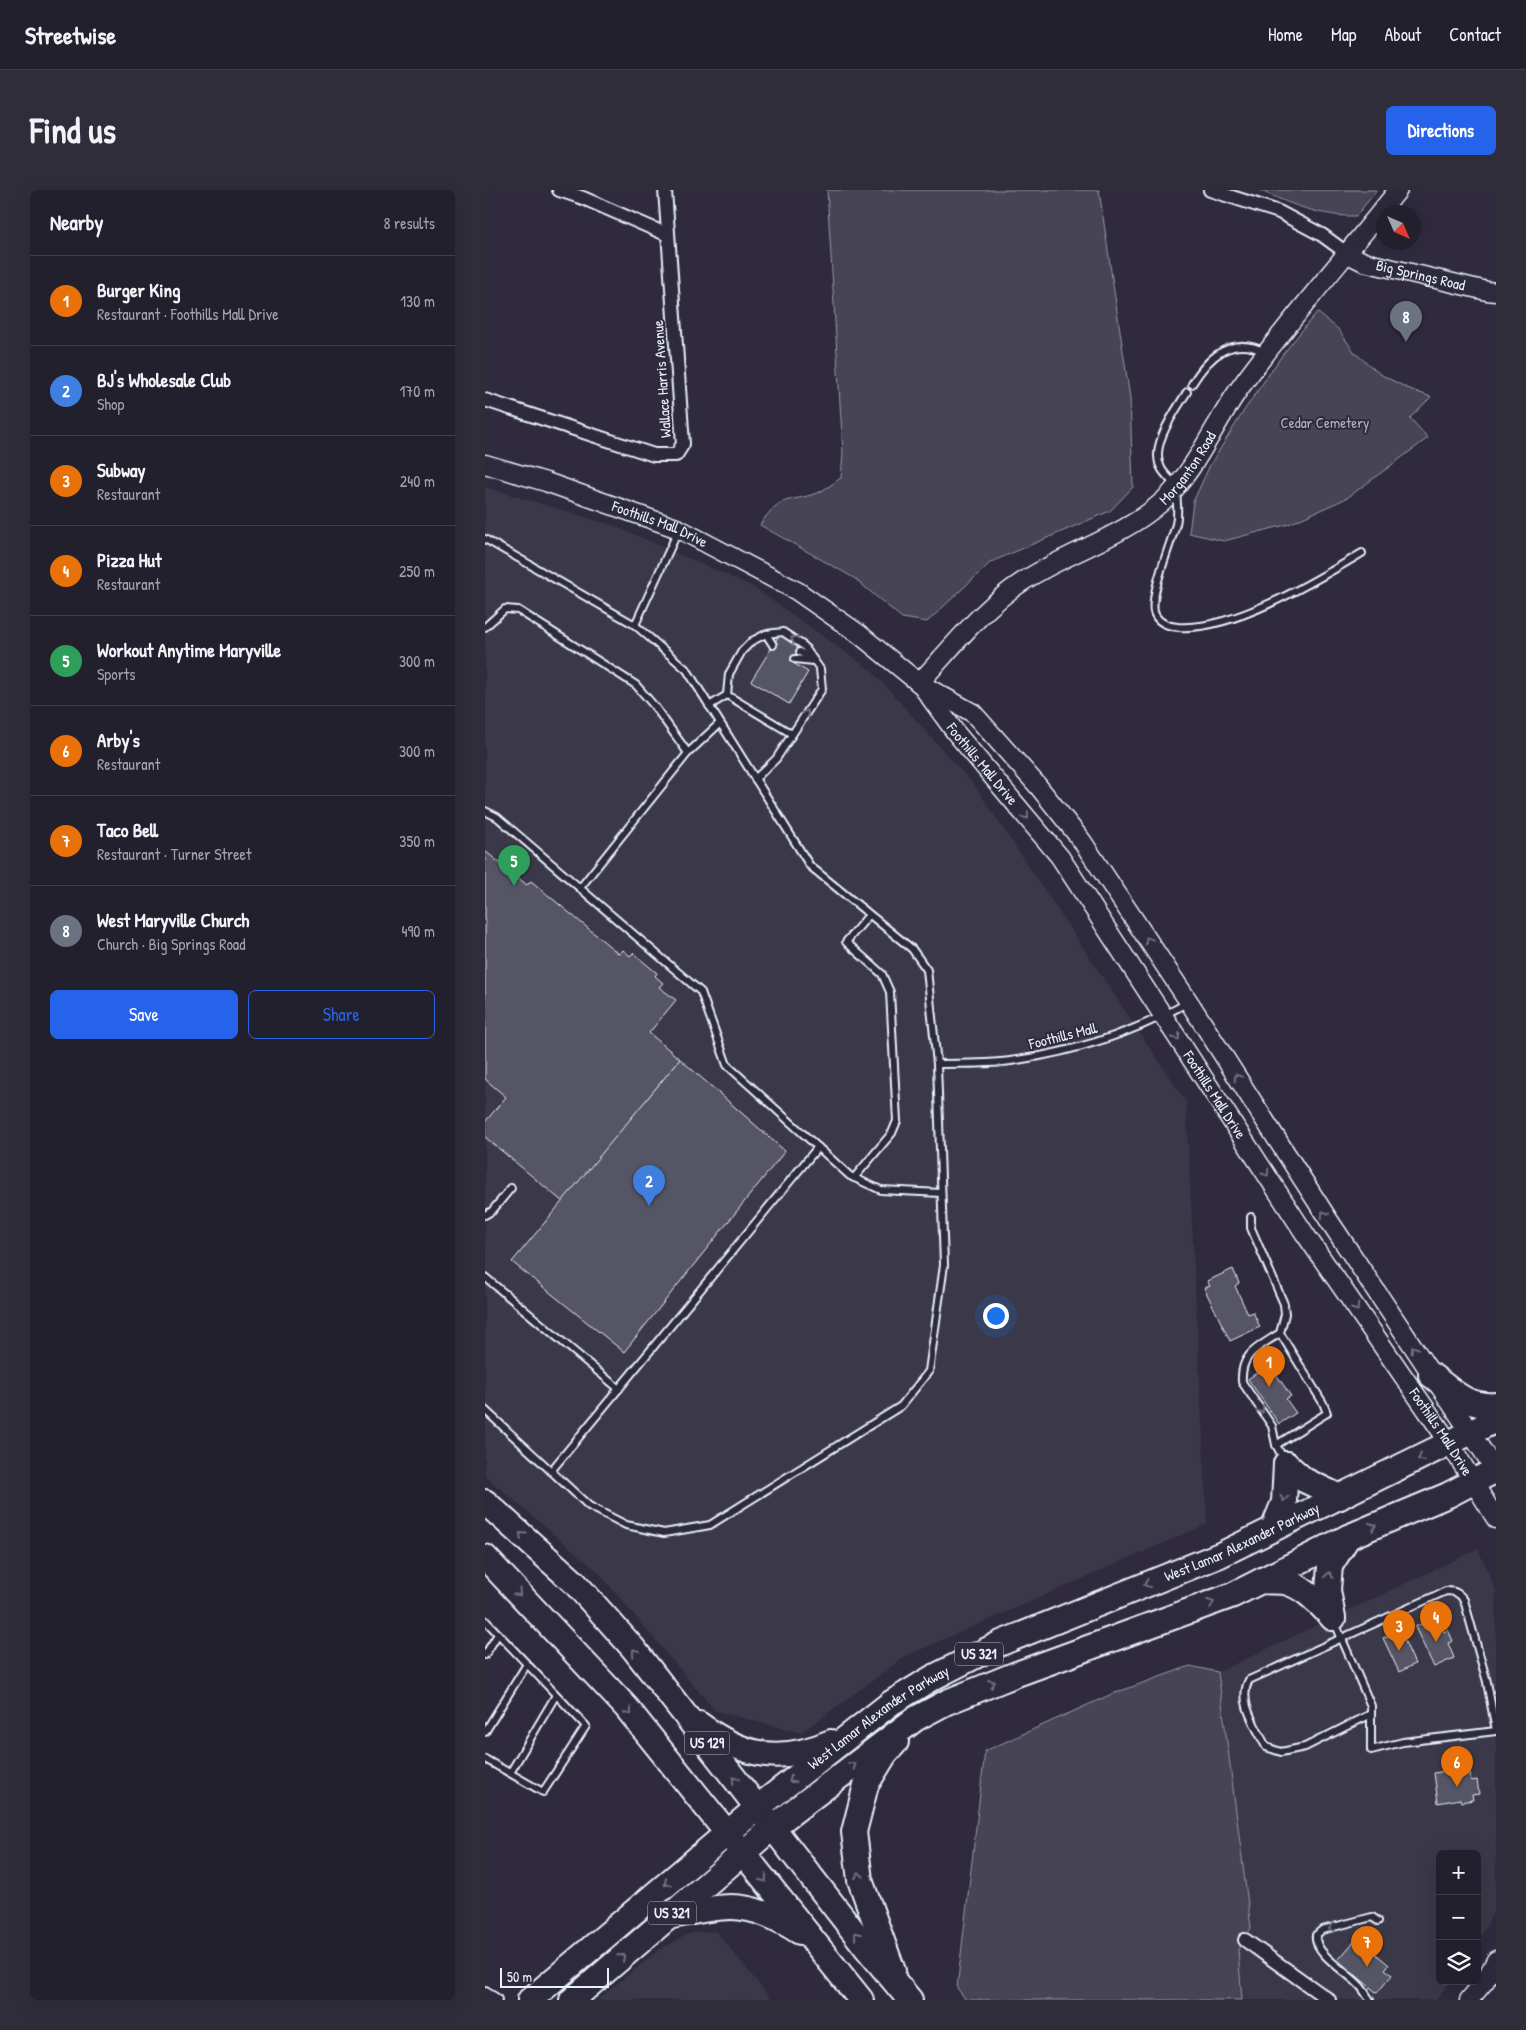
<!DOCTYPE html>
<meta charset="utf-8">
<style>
body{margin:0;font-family:"Patrick Hand",sans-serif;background:#2f2d3a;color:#f1f3f6}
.controls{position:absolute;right:15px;bottom:15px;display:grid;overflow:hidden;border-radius:8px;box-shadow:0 5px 20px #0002}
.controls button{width:45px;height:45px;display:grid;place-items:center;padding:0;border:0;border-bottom:1px solid #403e4a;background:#23202e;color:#f1f3f6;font:25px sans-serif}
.compass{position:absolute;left:891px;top:15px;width:45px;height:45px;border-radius:50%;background:#23202e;box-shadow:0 5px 20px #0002;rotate:135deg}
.scale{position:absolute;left:15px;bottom:12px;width:109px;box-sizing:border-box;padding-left:5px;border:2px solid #e8f1f8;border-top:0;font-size:14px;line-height:18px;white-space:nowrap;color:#e8f1f8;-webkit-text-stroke:4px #2f2a3d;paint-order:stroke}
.you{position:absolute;left:510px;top:1125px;width:18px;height:18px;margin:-12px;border:4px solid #fff;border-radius:50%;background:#1a73e8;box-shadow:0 0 0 8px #1a73e833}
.badge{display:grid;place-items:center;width:32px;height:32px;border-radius:50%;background:#2563eb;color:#fff;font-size:16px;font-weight:700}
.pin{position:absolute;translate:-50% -41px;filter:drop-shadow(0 1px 2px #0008)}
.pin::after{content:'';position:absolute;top:26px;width:18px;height:15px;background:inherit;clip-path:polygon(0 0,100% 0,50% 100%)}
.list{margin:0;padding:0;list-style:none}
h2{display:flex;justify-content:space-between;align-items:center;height:65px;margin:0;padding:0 20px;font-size:21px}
h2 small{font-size:16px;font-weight:400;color:#a3a3aa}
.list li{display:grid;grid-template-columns:32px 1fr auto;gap:15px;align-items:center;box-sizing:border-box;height:90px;padding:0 20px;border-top:1px solid #403e4a}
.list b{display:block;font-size:19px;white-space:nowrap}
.list p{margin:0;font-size:16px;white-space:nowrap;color:#a3a3aa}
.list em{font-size:16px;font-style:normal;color:#a3a3aa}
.actions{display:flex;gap:10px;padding:15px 20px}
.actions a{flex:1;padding:11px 0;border:1px solid #2563eb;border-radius:8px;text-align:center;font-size:18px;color:#2563eb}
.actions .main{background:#2563eb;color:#fff}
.icon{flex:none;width:28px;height:28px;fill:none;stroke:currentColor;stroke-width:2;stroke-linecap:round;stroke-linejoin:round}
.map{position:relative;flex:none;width:1011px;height:1810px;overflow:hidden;border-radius:8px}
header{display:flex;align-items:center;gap:30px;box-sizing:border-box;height:70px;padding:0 25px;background:#23202e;border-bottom:1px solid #403e4a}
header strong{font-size:24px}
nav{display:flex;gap:28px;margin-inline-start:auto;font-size:18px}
.intro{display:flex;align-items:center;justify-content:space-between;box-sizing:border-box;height:120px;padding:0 30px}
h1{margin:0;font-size:35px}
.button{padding:12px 22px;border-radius:8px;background:#2563eb;color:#fff;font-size:18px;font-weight:700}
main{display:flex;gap:30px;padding:0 30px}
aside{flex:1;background:#23202e;border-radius:8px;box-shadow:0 5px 20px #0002}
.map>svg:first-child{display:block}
</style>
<header>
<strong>Streetwise</strong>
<nav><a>Home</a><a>Map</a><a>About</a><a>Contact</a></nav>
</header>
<div class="intro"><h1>Find us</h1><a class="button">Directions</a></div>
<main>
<aside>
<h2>Nearby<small>8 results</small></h2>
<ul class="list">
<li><span class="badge" style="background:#e8710a">1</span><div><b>Burger King</b><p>Restaurant · Foothills Mall Drive</p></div><em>130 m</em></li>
<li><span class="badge" style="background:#3f7fe0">2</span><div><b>BJ's Wholesale Club</b><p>Shop</p></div><em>170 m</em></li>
<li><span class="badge" style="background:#e8710a">3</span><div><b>Subway</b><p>Restaurant</p></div><em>240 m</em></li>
<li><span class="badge" style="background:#e8710a">4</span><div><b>Pizza Hut</b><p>Restaurant</p></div><em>250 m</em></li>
<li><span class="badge" style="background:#2e9e5b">5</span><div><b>Workout Anytime Maryville</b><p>Sports</p></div><em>300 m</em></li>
<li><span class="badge" style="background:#e8710a">6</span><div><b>Arby's</b><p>Restaurant</p></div><em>300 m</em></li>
<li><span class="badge" style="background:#e8710a">7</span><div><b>Taco Bell</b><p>Restaurant · Turner Street</p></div><em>350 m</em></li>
<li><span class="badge" style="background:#6b7280">8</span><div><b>West Maryville Church</b><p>Church · Big Springs Road</p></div><em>490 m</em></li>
</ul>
<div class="actions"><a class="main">Save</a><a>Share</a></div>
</aside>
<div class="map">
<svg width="1011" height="1810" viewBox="0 0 1011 1810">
<rect width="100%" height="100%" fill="#2f2a3d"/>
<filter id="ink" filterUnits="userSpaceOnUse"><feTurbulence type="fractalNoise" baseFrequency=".02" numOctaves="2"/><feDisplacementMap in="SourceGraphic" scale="10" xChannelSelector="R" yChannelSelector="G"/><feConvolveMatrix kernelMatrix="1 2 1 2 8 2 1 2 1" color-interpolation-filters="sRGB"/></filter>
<g filter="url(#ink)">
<g fill="#3b3749">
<polygon points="0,297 130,336 267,396 386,480 490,596 701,912 722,1334 421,1466 316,1543 230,1521 112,1381 0,1286"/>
<polygon points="993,1359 1011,1400 1011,1716 992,1755 992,1664 955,1664 955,1791 966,1791 951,1810 757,1810 753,1760 766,1738 733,1482"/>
<polygon points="231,1741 287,1810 112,1810 175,1759 206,1743"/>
</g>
<g fill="#464455" stroke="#979aa6">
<path d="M342 0H614L645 208 648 297 625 321 506 372 442 432 417 428 369 388 275 335C296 303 301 314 332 303 340 300 348 293 356 288L358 263Z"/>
<path d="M774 0H892L871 26C836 27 805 14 774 0Z"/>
<polygon points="832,122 853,139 870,163 895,184 922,198 946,207 925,228 943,248 862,308 804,334 739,351 704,343 708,312 725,275 760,219 798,164"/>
<polygon points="705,1476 733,1482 766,1738 753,1760 757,1810 481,1810 472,1798 500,1561 627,1504"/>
</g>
<g fill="#575565" stroke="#e8f1f8">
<polygon points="295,444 317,457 308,473 323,482 304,514 266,491"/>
<polygon points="0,661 42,695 46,691 134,764 138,760 145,766 148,763 172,783 170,786 178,793 174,797 191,810 164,843 195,869 78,1012 0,947 0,932 21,907 0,889"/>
<polygon points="195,869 300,961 139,1162 27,1072"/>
<polygon points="748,1079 754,1093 750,1096 763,1124 768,1122 775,1137 745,1151 719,1098 725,1096 722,1091"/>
<polygon points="784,1174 806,1206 801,1209 811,1223 794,1234 763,1189"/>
<polygon points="951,1427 959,1442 963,1440 968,1451 963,1453 969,1468 949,1477 930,1437"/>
<polygon points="915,1441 930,1474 914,1482 898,1448"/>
<polygon points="984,1577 986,1591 992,1590 994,1604 987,1605 988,1610 976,1612 975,1609 953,1613 949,1583"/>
<polygon points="872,1748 904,1775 900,1779 907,1785 892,1803 853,1770"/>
</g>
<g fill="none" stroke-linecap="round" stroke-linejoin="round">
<defs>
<g id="lane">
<path d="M707 194C724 166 747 145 780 162"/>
<path d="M702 202C691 220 664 256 676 278 679 284 686 290 691 296 691 308 694 322 691 334 686 354 665 403 669 422 672 432 683 436 693 437 748 441 830 391 877 363"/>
<polyline points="0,349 150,435 202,480 325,676 427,759 442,780 452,874 459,1075 444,1181 416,1216 225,1335 179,1343 141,1335 104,1316 0,1220"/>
<polyline points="150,435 193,341"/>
<polyline points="0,437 20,419 33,420 151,495 170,517 203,563"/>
<polyline points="281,444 288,455"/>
<polyline points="315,462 326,469"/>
<polyline points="310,469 329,471"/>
<polyline points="242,505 244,484 257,461 267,451 281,444 298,442 319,456 335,479 337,499 291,569 270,589"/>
<polyline points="242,505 307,544"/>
<polyline points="224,516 242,505"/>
<polyline points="0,621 12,627 216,802 242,875 365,986 396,1000 456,1003"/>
<polyline points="95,698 203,563 235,533"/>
<path d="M452 874C478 873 506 875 532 870 591 861 650 842 702 813"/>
<polyline points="369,988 407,943 412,931 405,802 397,784 361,752 384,725"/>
<polyline points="0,1025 7,1021 26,998"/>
<polyline points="766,1027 766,1038 799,1114 800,1124 795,1143 838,1213 842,1223 791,1255 800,1271"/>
<polyline points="0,1087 134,1199"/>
<path d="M791 1255 787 1236 757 1192C755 1163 774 1157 795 1143"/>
<polyline points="66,1281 333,957"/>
<polyline points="0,1430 101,1536 58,1602 0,1569"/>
<polyline points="850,1433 886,1516 886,1560 918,1552 1011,1541"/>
<polyline points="0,1465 13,1444"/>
<path d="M886 1524 820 1557 796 1562 781 1557C772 1537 752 1512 764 1490L961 1401C970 1401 974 1403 979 1410L1002 1492 1011 1541"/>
<polyline points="0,1542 42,1474"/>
<polyline points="25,1583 71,1505"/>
<path d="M885 1810C881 1805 878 1798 873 1794 862 1782 828 1763 831 1745L837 1740 887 1727 893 1731"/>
</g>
<g id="street">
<polyline points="74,0 98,8 183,45"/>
<polyline points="725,0 794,22 837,45 863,64"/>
<polyline points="0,210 169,265 191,265 198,254 180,0"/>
<polyline points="760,1750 844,1810"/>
<polyline points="0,1804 10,1810"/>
</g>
<g id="secondary">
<path id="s1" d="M863 64 879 72 1002 101 1011 102"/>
<path id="s2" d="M0 274 61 292 194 339 312 401 374 444 434 493 488 523 553 596 597 651 704 812 843 1029 1011 1281"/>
<path id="s3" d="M434 493C467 458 497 418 537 392 582 362 637 348 678 311 713 278 729 233 757 195 806 128 861 66 913 0"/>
<path id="s4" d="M439 499 471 543 575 667 820 1044 965 1254 1011 1329"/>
<polyline points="984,1810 1000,1791 1011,1770"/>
</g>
<g id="highway">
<path d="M946 1185C969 1202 981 1217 1011 1215"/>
<polyline points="801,1274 819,1290 855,1307"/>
<polyline points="0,1312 90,1393 148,1458 380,1756 425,1810"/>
<polyline points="788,1339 799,1312 801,1274"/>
<polyline points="0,1367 141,1517 376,1810"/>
<path d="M776 1391C783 1392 792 1391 800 1392 820 1397 834 1414 848 1428"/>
<polyline points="848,1428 843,1400 845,1376 863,1347"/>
<path d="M214 1534C258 1567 295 1574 346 1552"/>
<path d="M183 1727C203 1723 226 1717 246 1717 271 1717 294 1729 315 1742"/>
<polyline points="408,1781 375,1690 369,1642 381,1595 400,1564 411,1552"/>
<path id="s5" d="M45 1810 272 1618 406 1513 447 1488 516 1453 735 1365 1011 1230"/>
<polyline points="87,1810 288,1637 430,1529 462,1512 529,1485 748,1405 863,1347 963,1305 1011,1280"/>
</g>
</defs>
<use href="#lane" stroke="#e8f1f8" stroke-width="10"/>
<use href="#street" stroke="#e8f1f8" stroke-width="16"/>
<use href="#secondary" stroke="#e8f1f8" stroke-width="21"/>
<use href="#highway" stroke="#e8f1f8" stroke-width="28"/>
<use href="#lane" stroke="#2f2a3d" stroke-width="6"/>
<use href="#street" stroke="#2f2a3d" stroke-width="12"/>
<use href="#secondary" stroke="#2f2a3d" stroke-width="18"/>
<use href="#highway" stroke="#2f2a3d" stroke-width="24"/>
</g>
<defs><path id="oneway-chevron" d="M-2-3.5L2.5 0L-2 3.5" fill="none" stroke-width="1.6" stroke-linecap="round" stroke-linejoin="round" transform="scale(1.25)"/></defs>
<g stroke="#70707e">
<use href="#oneway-chevron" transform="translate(309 449) rotate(-146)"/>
<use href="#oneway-chevron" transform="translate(321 523) rotate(-57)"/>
<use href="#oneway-chevron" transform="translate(541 626) rotate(51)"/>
<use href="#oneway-chevron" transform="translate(663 750) rotate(-124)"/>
<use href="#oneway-chevron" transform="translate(692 847) rotate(57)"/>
<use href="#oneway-chevron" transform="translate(752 887) rotate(-123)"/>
<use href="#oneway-chevron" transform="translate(781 983) rotate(57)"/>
<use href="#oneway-chevron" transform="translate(839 1024) rotate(-123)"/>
<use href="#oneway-chevron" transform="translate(871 1118) rotate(55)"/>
<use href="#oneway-chevron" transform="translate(929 1159) rotate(-123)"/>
<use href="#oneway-chevron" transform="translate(776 1220) rotate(57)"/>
<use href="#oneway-chevron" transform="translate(936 1268) rotate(154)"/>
<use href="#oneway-chevron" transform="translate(799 1308) rotate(99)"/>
<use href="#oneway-chevron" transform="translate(888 1336) rotate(-23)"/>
<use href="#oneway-chevron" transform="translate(37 1345) rotate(-138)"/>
<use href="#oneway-chevron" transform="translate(844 1385) rotate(-83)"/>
<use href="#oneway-chevron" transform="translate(662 1394) rotate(158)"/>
<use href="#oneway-chevron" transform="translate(33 1403) rotate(47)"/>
<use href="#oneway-chevron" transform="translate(726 1413) rotate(-20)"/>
<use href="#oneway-chevron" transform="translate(150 1462) rotate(-129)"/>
<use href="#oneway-chevron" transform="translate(507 1493) rotate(-23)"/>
<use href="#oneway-chevron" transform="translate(144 1522) rotate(50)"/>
<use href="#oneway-chevron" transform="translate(368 1575) rotate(-38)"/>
<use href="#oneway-chevron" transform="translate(250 1590) rotate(-128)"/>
<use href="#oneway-chevron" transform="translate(307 1590) rotate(141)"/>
<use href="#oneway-chevron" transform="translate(374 1685) rotate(-100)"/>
<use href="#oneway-chevron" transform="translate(279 1689) rotate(52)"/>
<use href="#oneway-chevron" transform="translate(182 1693) rotate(140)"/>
<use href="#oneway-chevron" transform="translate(847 1738) rotate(165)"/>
<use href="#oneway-chevron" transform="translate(372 1745) rotate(-128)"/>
<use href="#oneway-chevron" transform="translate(137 1767) rotate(-41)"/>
</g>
</g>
<g text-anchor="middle" stroke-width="4" stroke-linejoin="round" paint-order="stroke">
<g fill="#2f2a3d" stroke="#b0b5c0" stroke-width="1">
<rect x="470" y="1452.5" width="48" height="23" rx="4"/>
<rect x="199.5" y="1541.5" width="45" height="23" rx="4"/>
<rect x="163" y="1711.5" width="48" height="23" rx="4"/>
</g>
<g font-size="14" font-weight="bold" fill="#e8f1f8">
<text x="494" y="1469">US 321</text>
<text x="222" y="1558">US 129</text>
<text x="187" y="1728">US 321</text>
</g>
<g font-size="15" fill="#e8f1f8" stroke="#2f2a3d">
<text dy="5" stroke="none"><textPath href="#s1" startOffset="76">Big Springs Road</textPath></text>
<text transform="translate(177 189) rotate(-94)" y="5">Wallace Harris Avenue</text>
<text dy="5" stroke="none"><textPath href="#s3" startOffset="349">Morganton Road</textPath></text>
<text dy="5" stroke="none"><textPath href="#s2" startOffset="185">Foothills Mall Drive</textPath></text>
<text dy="5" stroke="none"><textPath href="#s4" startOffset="95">Foothills Mall Drive</textPath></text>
<text transform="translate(578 846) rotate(-14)" y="5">Foothills Mall</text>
<text dy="5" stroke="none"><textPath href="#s4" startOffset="500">Foothills Mall Drive</textPath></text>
<text dy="5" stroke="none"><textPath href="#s4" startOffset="906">Foothills Mall Drive</textPath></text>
<text dy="5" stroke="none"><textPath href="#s5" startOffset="854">West Lamar Alexander Parkway</textPath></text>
<text dy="5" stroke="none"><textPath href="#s5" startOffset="449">West Lamar Alexander Parkway</textPath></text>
</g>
<g font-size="15" fill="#afb4bf" stroke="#2f2a3d">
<text x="840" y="238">Cedar Cemetery</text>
</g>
</g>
</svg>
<div class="controls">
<button>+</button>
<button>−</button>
<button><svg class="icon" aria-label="layers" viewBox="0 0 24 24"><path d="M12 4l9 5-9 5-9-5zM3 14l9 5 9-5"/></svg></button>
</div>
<svg class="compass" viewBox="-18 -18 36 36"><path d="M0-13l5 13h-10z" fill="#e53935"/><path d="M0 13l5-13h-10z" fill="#a3a3aa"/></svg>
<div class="scale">50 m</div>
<div class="you"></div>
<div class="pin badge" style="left:784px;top:1197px;background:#e8710a">1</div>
<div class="pin badge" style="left:164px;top:1016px;background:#3f7fe0">2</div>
<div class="pin badge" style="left:914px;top:1461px;background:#e8710a">3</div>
<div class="pin badge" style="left:951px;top:1452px;background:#e8710a">4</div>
<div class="pin badge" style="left:29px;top:696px;background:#2e9e5b">5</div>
<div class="pin badge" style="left:972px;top:1597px;background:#e8710a">6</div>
<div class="pin badge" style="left:882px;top:1777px;background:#e8710a">7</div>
<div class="pin badge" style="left:921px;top:152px;background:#6b7280">8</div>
</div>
</main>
